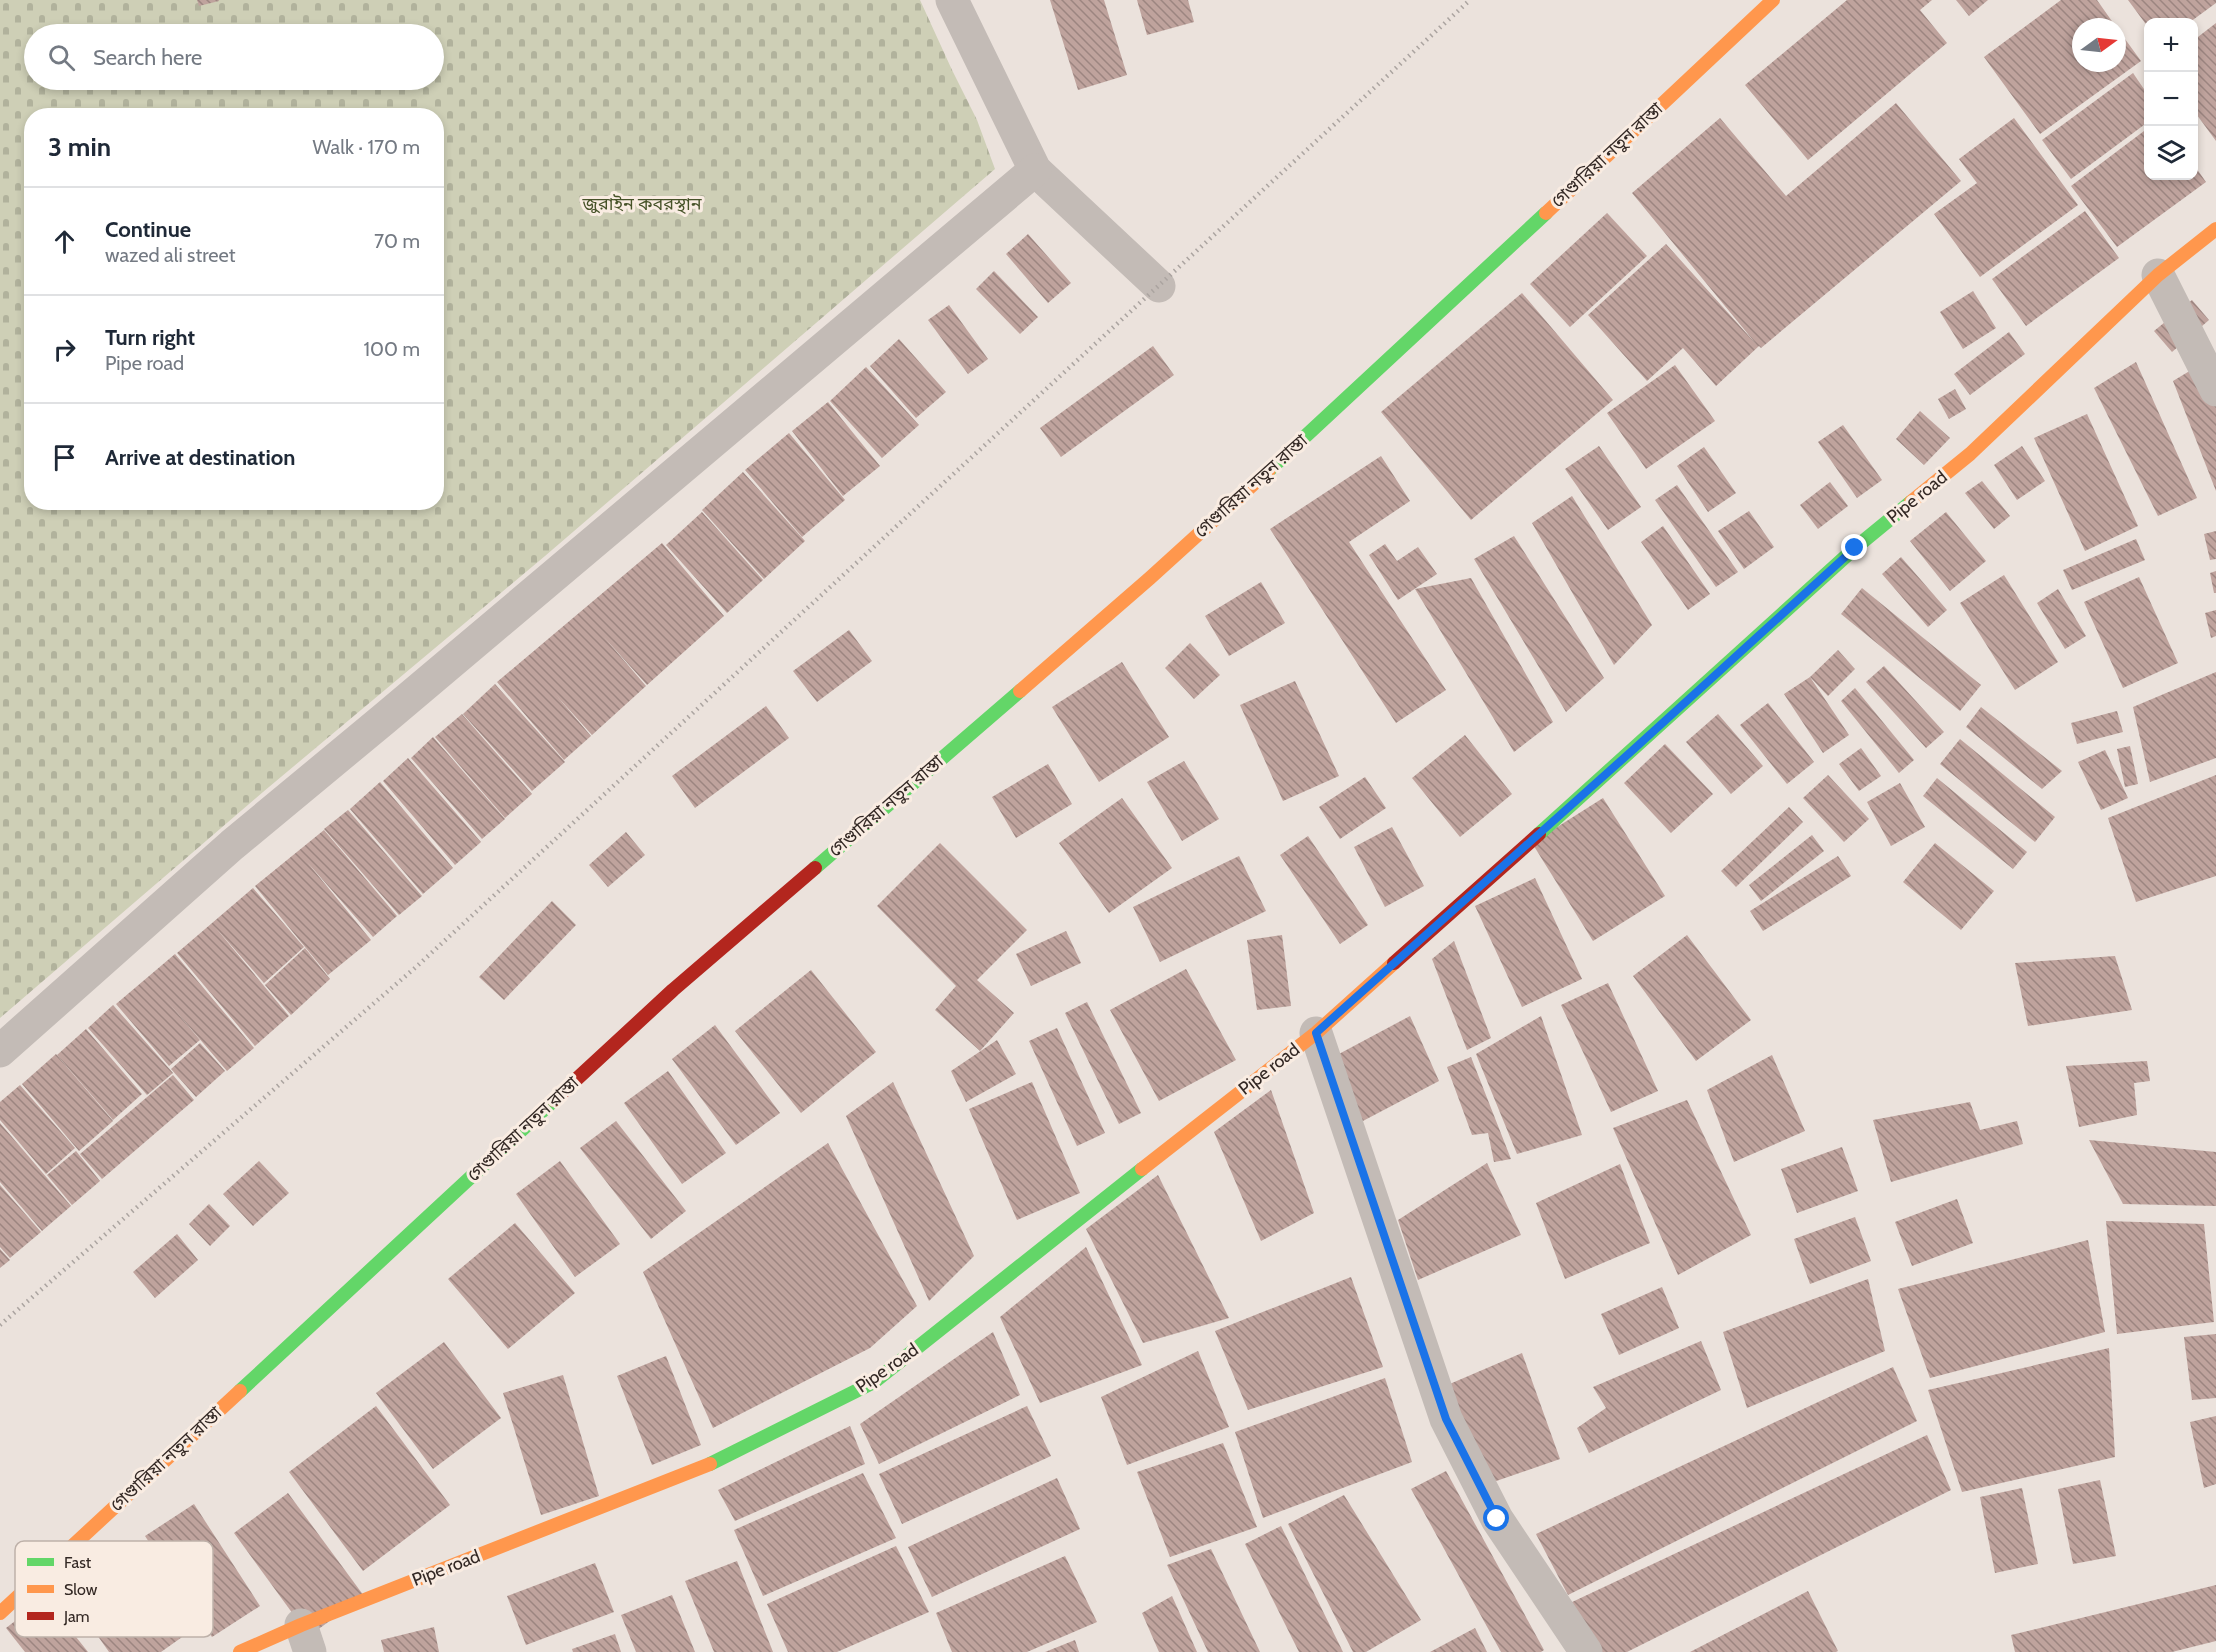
<!DOCTYPE html>
<meta charset="utf-8">
<style>
body{margin:0;font-family:Cabin,"Noto Sans Bengali",sans-serif;background:#f2f2f3;color:#1f2937}
.controls{position:absolute;right:18px;top:18px;display:grid;overflow:hidden;border-radius:12px;box-shadow:0 3px 9px #0003}
.controls button{width:54px;height:54px;display:grid;place-items:center;padding:0;border:0;border-bottom:2px solid #e0e1e3;background:#fff;color:#1f2937;font:30px sans-serif}
.compass{position:absolute;left:2072px;top:18px;width:54px;height:54px;border-radius:50%;background:#fff;box-shadow:0 3px 9px #0003;rotate:75deg}
.stop{position:absolute;width:18px;height:18px;margin:-14px;border:4px solid #1a73e8;border-radius:50%;background:#fff}
.stop.end{background:#1a73e8;border-color:#fff;box-shadow:0 2px 6px #0008}
.list{margin:0;padding:0;list-style:none}
h2{display:flex;justify-content:space-between;align-items:center;height:78px;margin:0;padding:0 24px;font-size:26px}
h2 small{font-size:20px;font-weight:400;color:#747a83}
.list li{display:grid;grid-template-columns:39px 1fr auto;gap:18px;align-items:center;box-sizing:border-box;height:108px;padding:0 24px;border-top:2px solid #e0e1e3}
.list b{display:block;font-size:22px;white-space:nowrap}
.list p{margin:0;font-size:20px;white-space:nowrap;color:#747a83}
.list em{font-size:20px;font-style:normal;color:#747a83}
.icon{flex:none;width:33px;height:33px;fill:none;stroke:currentColor;stroke-width:2;stroke-linecap:round;stroke-linejoin:round}
.map{position:relative;flex:none;width:2216px;height:1652px;overflow:hidden}
.search{position:absolute;background:#fff;box-shadow:0 3px 9px #0003;left:24px;top:24px;width:420px;height:66px;display:flex;align-items:center;gap:15px;box-sizing:border-box;padding:0 21px;border-radius:33px;color:#747a83;font-size:22px}
.panel{position:absolute;background:#fff;box-shadow:0 3px 9px #0003;left:24px;top:108px;width:420px;height:402px;border-radius:24px}
.map>svg:first-child{display:block}
</style>
<div class="map">
<svg width="2216" height="1652" viewBox="0 0 2216 1652">
<defs>
<pattern id="cemetery-stones" width="16" height="16" patternUnits="userSpaceOnUse" patternTransform="scale(1.5)"><rect width="16" height="16" fill="#cecfb6"/><path d="M2 7V4a2 2 0 0 1 4 0v3zM10 15v-3a2 2 0 0 1 4 0v3z" fill="#b1b29c"/></pattern>
<pattern id="building-back-hatch" width="6" height="6" patternUnits="userSpaceOnUse" patternTransform="scale(1.5)"><rect width="6" height="6" fill="#bfa39d"/><path d="M-1 5l2 2M0 0l6 6M5-1l2 2" fill="none" stroke="#9c8580"/></pattern>
</defs>
<rect width="100%" height="100%" fill="#ebe2dc"/>
<path fill="url(#cemetery-stones)" fill-rule="evenodd" d="M0 0H920L952 70 977 120 995 169 545 556 263 792 0 1018ZM34 34H434V80H34ZM32 116H436V502H32Z"/>
<g fill="url(#building-back-hatch)">
<polygon points="197,0 219,0 219,1 199,6"/>
<polygon points="1050,0 1104,0 1127,75 1078,90"/>
<polygon points="1137,0 1188,0 1194,22 1147,35"/>
<polygon points="1847,0 1932,0 1920,10 1947,43 1808,160 1745,85"/>
<polygon points="1956,0 1988,0 1969,16"/>
<polygon points="2061,0 2097,0 2116,27 2081,27 2081,63 2117,63 2117,28 2141,61 2040,134 1984,57"/>
<polygon points="2128,0 2216,0 2216,3 2190,22 2148,22 2148,27"/>
<polygon points="2216,23 2216,141 2194,111 2194,40"/>
<polygon points="2133,73 2148,95 2148,122 2071,179 2042,140"/>
<polygon points="1896,103 1961,181 1761,348 1759,346 1716,386 1683,348 1647,381 1588,315 1666,244 1757,345 1632,193 1720,118 1786,196"/>
<polygon points="2014,118 2078,205 1980,277 1934,214 1977,183 1959,159"/>
<polygon points="2148,128 2148,176 2194,176 2194,165 2206,182 2117,247 2071,186"/>
<polygon points="2085,211 2119,258 2026,326 1992,279"/>
<polygon points="1607,213 1647,256 1570,327 1530,284"/>
<polygon points="1028,234 1071,283 1048,303 1006,254"/>
<polygon points="994,271 1038,317 1020,334 976,289"/>
<polygon points="1973,291 1996,328 1963,349 1940,312"/>
<polygon points="1522,293 1613,400 1471,520 1381,412"/>
<polygon points="2192,300 2209,320 2172,352 2154,331"/>
<polygon points="949,305 988,359 968,374 928,320"/>
<polygon points="2009,332 2025,354 1970,395 1954,374"/>
<polygon points="899,339 946,392 916,418 870,366"/>
<polygon points="1153,346 1174,375 1061,457 1040,428"/>
<polygon points="2216,355 2216,491 2173,381"/>
<polygon points="2136,362 2197,498 2158,516 2094,388"/>
<polygon points="1675,365 1715,421 1646,469 1607,413"/>
<polygon points="866,367 919,425 882,458 830,401"/>
<polygon points="1955,389 1966,409 1949,419 1938,399"/>
<polygon points="828,402 880,466 843,496 792,431"/>
<polygon points="1920,411 1950,438 1924,465 1896,439"/>
<polygon points="2087,414 2138,526 2085,551 2034,438"/>
<polygon points="1843,425 1882,480 1857,498 1818,442"/>
<polygon points="789,433 845,500 802,537 745,470"/>
<polygon points="1599,446 1641,507 1608,530 1565,469"/>
<polygon points="2022,446 2045,481 2017,500 1994,465"/>
<polygon points="1704,447 1736,493 1708,512 1677,466"/>
<polygon points="1381,456 1410,501 1349,542 1446,690 1396,723 1270,529"/>
<polygon points="743,472 805,541 764,579 702,510"/>
<polygon points="1982,481 2010,516 1994,529 1965,493"/>
<polygon points="1830,482 1848,506 1818,529 1800,505"/>
<polygon points="1677,485 1738,572 1716,587 1655,500"/>
<polygon points="1572,496 1652,625 1614,665 1532,523"/>
<polygon points="1749,511 1774,547 1744,569 1718,531"/>
<polygon points="702,512 763,580 727,613 666,545"/>
<polygon points="1946,512 1986,561 1950,591 1910,541"/>
<polygon points="1663,526 1710,594 1688,610 1641,542"/>
<polygon points="2216,531 2216,559 2210,560 2204,534"/>
<polygon points="1514,536 1604,678 1566,712 1474,559"/>
<polygon points="2136,539 2145,560 2072,590 2063,570"/>
<polygon points="662,543 724,616 647,685 603,636 646,686 592,735 556,695 591,736 564,760 497,682"/>
<polygon points="1385,544 1397,561 1418,547 1437,574 1398,600 1369,555"/>
<polygon points="1901,557 1947,610 1928,627 1882,574"/>
<polygon points="2216,571 2216,593 2214,593 2210,573"/>
<polygon points="2004,575 2058,662 2015,690 1960,603"/>
<polygon points="2139,577 2178,663 2123,688 2084,602"/>
<polygon points="1471,578 1553,722 1514,752 1415,589"/>
<polygon points="1261,582 1285,623 1229,656 1205,616"/>
<polygon points="1862,588 1981,685 1960,711 1841,614"/>
<polygon points="2058,589 2086,636 2065,649 2037,603"/>
<polygon points="2216,610 2216,636 2211,638 2205,613"/>
<polygon points="849,630 872,661 817,702 793,671"/>
<polygon points="1190,643 1220,675 1194,699 1165,668"/>
<polygon points="1838,650 1855,669 1828,696 1810,677"/>
<polygon points="1122,662 1169,737 1099,782 1052,707"/>
<polygon points="1884,666 1944,732 1926,748 1866,682"/>
<polygon points="2216,672 2216,758 2150,782 2133,707"/>
<polygon points="1810,677 1849,735 1823,753 1784,694"/>
<polygon points="1295,681 1339,776 1283,801 1240,705"/>
<polygon points="495,684 565,762 532,791 463,714"/>
<polygon points="1855,688 1914,760 1899,773 1841,701"/>
<polygon points="1768,703 1814,762 1787,784 1740,725"/>
<polygon points="766,706 789,738 695,808 672,776"/>
<polygon points="1981,707 2062,771 2042,789 1966,727"/>
<polygon points="2117,711 2123,732 2077,744 2071,723"/>
<polygon points="462,714 532,794 505,818 435,737"/>
<polygon points="1718,714 1763,766 1731,794 1686,742"/>
<polygon points="1465,735 1512,794 1460,837 1412,778"/>
<polygon points="433,737 505,819 482,839 411,758"/>
<polygon points="1960,739 2055,817 2035,842 1940,764"/>
<polygon points="1665,744 1713,794 1671,833 1624,783"/>
<polygon points="2130,746 2138,784 2125,787 2117,749"/>
<polygon points="1861,748 1881,776 1859,791 1839,764"/>
<polygon points="2105,750 2128,798 2101,810 2078,762"/>
<polygon points="408,758 481,842 455,865 383,781"/>
<polygon points="1184,761 1219,819 1182,841 1147,782"/>
<polygon points="1048,764 1072,804 1016,838 992,797"/>
<polygon points="1828,775 1869,819 1844,842 1803,798"/>
<polygon points="2216,775 2216,876 2136,902 2108,818"/>
<polygon points="1365,777 1386,808 1340,839 1319,807"/>
<polygon points="1937,778 2027,852 2013,869 1923,796"/>
<polygon points="380,782 453,868 423,894 350,809"/>
<polygon points="1900,783 1925,827 1891,846 1867,802"/>
<polygon points="1122,798 1172,868 1109,913 1059,843"/>
<polygon points="1603,798 1665,896 1593,941 1532,843"/>
<polygon points="1789,807 1803,822 1736,887 1721,871"/>
<polygon points="348,810 422,896 399,915 324,829"/>
<polygon points="1392,827 1424,886 1385,907 1354,847"/>
<polygon points="324,830 397,916 373,937 307,862 371,940 328,975 255,886"/>
<polygon points="626,832 645,855 608,887 589,865"/>
<polygon points="1812,835 1824,851 1761,901 1749,885"/>
<polygon points="1308,836 1368,925 1340,944 1280,855"/>
<polygon points="940,843 1027,930 977,980 1014,1013 980,1051 935,1010 956,986 877,906"/>
<polygon points="1935,843 1994,891 1961,930 1903,882"/>
<polygon points="1239,856 1266,911 1160,962 1133,907"/>
<polygon points="1838,856 1851,876 1763,931 1750,911"/>
<polygon points="1535,878 1582,979 1522,1007 1475,906"/>
<polygon points="253,888 304,947 264,983 215,927 289,1016 255,1046 177,953"/>
<polygon points="552,901 576,925 504,1000 479,977"/>
<polygon points="1066,931 1081,963 1031,986 1016,954"/>
<polygon points="1282,935 1291,1006 1257,1010 1247,940"/>
<polygon points="1687,935 1751,1020 1696,1061 1633,976"/>
<polygon points="1454,941 1491,1038 1467,1050 1432,959"/>
<polygon points="305,948 330,979 291,1015 265,985"/>
<polygon points="175,954 254,1048 227,1071 163,996 200,1040 169,1066 116,1004"/>
<polygon points="2115,956 2132,1010 2028,1026 2015,963"/>
<polygon points="1186,969 1236,1060 1159,1101 1110,1010"/>
<polygon points="811,970 876,1052 801,1113 735,1031"/>
<polygon points="1608,983 1658,1091 1611,1112 1561,1005"/>
<polygon points="1087,1002 1141,1113 1119,1124 1065,1013"/>
<polygon points="113,1005 173,1073 147,1095 88,1028"/>
<polygon points="1410,1016 1439,1081 1361,1122 1337,1055"/>
<polygon points="1541,1016 1582,1135 1517,1154 1476,1054"/>
<polygon points="715,1025 780,1113 736,1145 672,1059"/>
<polygon points="1057,1028 1105,1133 1077,1146 1029,1041"/>
<polygon points="86,1029 142,1094 113,1120 57,1055"/>
<polygon points="997,1040 1016,1074 966,1102 951,1071"/>
<polygon points="200,1043 225,1071 196,1097 171,1069"/>
<polygon points="56,1054 113,1121 79,1151 22,1084"/>
<polygon points="1772,1055 1805,1131 1734,1162 1707,1090"/>
<polygon points="1471,1057 1511,1159 1494,1162 1488,1133 1472,1135 1447,1067"/>
<polygon points="2147,1061 2150,1081 2134,1083 2137,1115 2079,1127 2066,1066"/>
<polygon points="668,1071 726,1153 682,1184 624,1103"/>
<polygon points="173,1075 194,1100 102,1179 80,1154"/>
<polygon points="893,1082 974,1256 929,1301 846,1116"/>
<polygon points="1032,1082 1080,1193 1017,1220 969,1109"/>
<polygon points="20,1085 75,1148 46,1174 0,1120 0,1102"/>
<polygon points="1271,1090 1314,1213 1261,1241 1214,1132"/>
<polygon points="1687,1100 1751,1235 1678,1275 1613,1128"/>
<polygon points="1970,1102 1980,1130 2017,1121 2023,1144 1891,1182 1873,1120"/>
<polygon points="616,1121 686,1211 651,1239 580,1148"/>
<polygon points="0,1123 71,1206 42,1231 0,1182"/>
<polygon points="2089,1140 2216,1152 2216,1206 2123,1204"/>
<polygon points="828,1143 917,1306 870,1348 713,1428 643,1272"/>
<polygon points="1842,1147 1858,1191 1797,1213 1781,1169"/>
<polygon points="76,1151 100,1181 72,1205 47,1175"/>
<polygon points="259,1161 289,1193 253,1226 223,1194"/>
<polygon points="560,1161 620,1244 575,1277 516,1194"/>
<polygon points="1487,1163 1521,1235 1418,1280 1398,1220"/>
<polygon points="1620,1164 1650,1243 1565,1279 1536,1203"/>
<polygon points="1158,1175 1229,1318 1143,1343 1086,1229"/>
<polygon points="0,1185 41,1232 10,1258 0,1247"/>
<polygon points="1957,1199 1973,1243 1912,1266 1895,1222"/>
<polygon points="209,1204 230,1226 210,1246 189,1224"/>
<polygon points="1855,1217 1871,1261 1810,1284 1794,1239"/>
<polygon points="2106,1221 2204,1224 2214,1322 2117,1334"/>
<polygon points="515,1223 575,1293 508,1349 448,1279"/>
<polygon points="177,1234 198,1260 155,1298 133,1272"/>
<polygon points="2088,1240 2105,1332 1930,1378 1898,1289"/>
<polygon points="1086,1247 1142,1365 1040,1403 1000,1317"/>
<polygon points="0,1249 10,1260 0,1268"/>
<polygon points="1351,1277 1383,1367 1248,1410 1215,1331"/>
<polygon points="1868,1279 1885,1351 1747,1408 1723,1332"/>
<polygon points="1662,1287 1679,1328 1619,1355 1601,1314"/>
<polygon points="993,1332 1020,1395 879,1464 860,1424"/>
<polygon points="2216,1334 2216,1398 2192,1400 2184,1337"/>
<polygon points="1701,1341 1721,1390 1589,1453 1577,1428 1606,1408 1593,1387"/>
<polygon points="444,1342 501,1418 433,1469 376,1393"/>
<polygon points="2109,1348 2115,1457 1962,1492 1928,1390"/>
<polygon points="1198,1351 1229,1427 1127,1465 1101,1397"/>
<polygon points="1522,1353 1560,1459 1473,1489 1431,1392"/>
<polygon points="666,1356 701,1445 652,1465 617,1376"/>
<polygon points="1893,1367 1917,1421 1568,1595 1536,1534"/>
<polygon points="563,1375 599,1496 541,1515 503,1393"/>
<polygon points="1385,1378 1412,1462 1263,1518 1235,1432"/>
<polygon points="376,1406 450,1505 363,1571 289,1472"/>
<polygon points="1027,1406 1051,1456 902,1524 879,1474"/>
<polygon points="2216,1416 2216,1484 2204,1488 2190,1422"/>
<polygon points="850,1426 865,1464 735,1521 718,1490"/>
<polygon points="1927,1435 1951,1490 1627,1652 1597,1652 1570,1603"/>
<polygon points="1223,1443 1257,1527 1170,1557 1137,1472"/>
<polygon points="1446,1471 1544,1650 1541,1652 1501,1652 1411,1489"/>
<polygon points="863,1473 896,1538 763,1596 734,1530"/>
<polygon points="1057,1478 1080,1529 932,1597 908,1547"/>
<polygon points="2100,1480 2116,1556 2073,1564 2058,1489"/>
<polygon points="2022,1488 2038,1564 1995,1573 1980,1497"/>
<polygon points="288,1493 364,1596 309,1636 234,1533"/>
<polygon points="1344,1495 1421,1620 1366,1652 1353,1652 1288,1524"/>
<polygon points="194,1504 260,1606 212,1637 145,1536"/>
<polygon points="1281,1526 1343,1652 1299,1652 1245,1544"/>
<polygon points="896,1546 929,1612 837,1652 788,1652 767,1604"/>
<polygon points="1211,1549 1260,1652 1208,1652 1167,1565"/>
<polygon points="1065,1556 1097,1622 1027,1652 952,1652 936,1613"/>
<polygon points="737,1561 773,1652 714,1652 685,1581"/>
<polygon points="595,1563 614,1612 526,1645 507,1596"/>
<polygon points="142,1574 185,1635 161,1652 109,1652 83,1615"/>
<polygon points="2216,1585 2216,1641 2172,1652 2015,1652 2011,1635"/>
<polygon points="1808,1591 1838,1651 1836,1652 1690,1652"/>
<polygon points="672,1595 695,1652 636,1652 621,1615"/>
<polygon points="1172,1596 1197,1652 1159,1652 1142,1613"/>
<polygon points="45,1598 88,1652 25,1652 6,1628"/>
<polygon points="434,1627 439,1652 384,1652 381,1640"/>
<polygon points="1475,1628 1487,1652 1430,1652"/>
<polygon points="615,1634 621,1652 573,1652 572,1649"/>
<polygon points="1075,1640 1079,1652 1045,1652"/>
</g>
<g fill="none" stroke-linecap="round" stroke-linejoin="round">
<g stroke="#c3bbb6" stroke-width="33">
<polyline points="952,0 1035,170 1159,286"/>
<polyline points="2158,275 2216,390"/>
<polyline points="1316,1033 1446,1419 1497,1519 1586,1652"/>
<polyline points="0,1051 232,845 384,719 1035,170"/>
<polyline points="301,1625 310,1652"/>
</g>
<g stroke="#63d668" stroke-width="14">
<polyline points="1269,470 1546,213"/>
<polyline points="1539,834 1855,548 1911,502"/>
<polyline points="815,868 1020,691"/>
<polyline points="240,1391 554,1100"/>
<polyline points="710,1464 874,1382 1142,1169"/>
</g>
<g stroke="#ff974d" stroke-width="14">
<polyline points="1546,213 1773,0"/>
<polyline points="1911,502 1970,454 2158,275 2216,229"/>
<polyline points="1020,691 1150,578 1269,470"/>
<polyline points="1142,1169 1316,1033 1394,963"/>
<polyline points="0,1613 240,1391"/>
<polyline points="240,1652 301,1625 710,1464"/>
</g>
<g stroke="#b3261e" stroke-width="14">
<polyline points="1394,963 1539,834"/>
<polyline points="554,1100 673,990 815,868"/>
</g>
<polyline stroke="#aba4a0" stroke-width="4.5" stroke-dasharray="1.5 4.5" stroke-linecap="butt" points="0,1325 416,967 1470,0"/>
</g>
<g fill="none" stroke-linecap="round" stroke-linejoin="round">
<polyline stroke="#1a73e8" stroke-width="8" points="1497,1519 1446,1419 1316,1033 1634,749 1855,548"/>
</g>
<g text-anchor="middle" stroke-width="6" stroke-linejoin="round" paint-order="stroke">
<g font-size="18" fill="#332824" stroke="#f9ece2">
<text transform="translate(1607 155) rotate(-43)" y="6">গেণ্ডারিয়া নতুন রাস্তা</text>
<text transform="translate(1251 486) rotate(-42)" y="6">গেণ্ডারিয়া নতুন রাস্তা</text>
<text transform="translate(1917 497) rotate(-39)" y="6">Pipe road</text>
<text transform="translate(886 806) rotate(-41)" y="6">গেণ্ডারিয়া নতুন রাস্তা</text>
<text transform="translate(1269 1069) rotate(-38)" y="6">Pipe road</text>
<text transform="translate(523 1129) rotate(-43)" y="6">গেণ্ডারিয়া নতুন রাস্তা</text>
<text transform="translate(887 1368) rotate(-35)" y="6">Pipe road</text>
<text transform="translate(166 1459) rotate(-43)" y="6">গেণ্ডারিয়া নতুন রাস্তা</text>
<text transform="translate(446 1568) rotate(-21)" y="6">Pipe road</text>
</g>
<g font-size="18" fill="#465228" stroke="#f9ece2">
<text x="642" y="210">জুরাইন কবরস্থান</text>
</g>
</g>
<rect x="15" y="1541" width="198" height="96" rx="9" fill="#f9ece2" stroke="#beb1a9" stroke-width="1.5"/>
<rect x="27" y="1558" width="27" height="8" fill="#63d668"/>
<rect x="27" y="1585" width="27" height="8" fill="#ff974d"/>
<rect x="27" y="1612" width="27" height="8" fill="#b3261e"/>
<g font-size="16" fill="#332824">
<text x="64" y="1568">Fast</text>
<text x="64" y="1595">Slow</text>
<text x="64" y="1622">Jam</text>
</g>
</svg>
<div class="controls">
<button>+</button>
<button>−</button>
<button><svg class="icon" aria-label="layers" viewBox="0 0 24 24"><path d="M12 4l9 5-9 5-9-5zM3 14l9 5 9-5"/></svg></button>
</div>
<svg class="compass" viewBox="-18 -18 36 36"><path d="M0-13l5 13h-10z" fill="#e53935"/><path d="M0 13l5-13h-10z" fill="#747a83"/></svg>
<div class="stop" style="left:1497px;top:1519px"></div>
<div class="stop end" style="left:1855px;top:548px"></div>
<div class="search"><svg class="icon" aria-label="search" viewBox="0 0 24 24"><circle cx="10" cy="10" r="6"/><path d="M15 15l6 6"/></svg>Search here</div>
<section class="panel">
<h2>3 min<small>Walk · 170 m</small></h2>
<ul class="list">
<li><svg class="icon" aria-label="ahead" viewBox="0 0 24 24"><path d="M12 20V5M6 11l6-6 6 6"/></svg><div><b>Continue</b><p>wazed ali street</p></div><em>70 m</em></li>
<li><svg class="icon" aria-label="right" viewBox="0 0 24 24"><path d="M7 20v-9h11M14 6l5 5-5 5"/></svg><div><b>Turn right</b><p>Pipe road</p></div><em>100 m</em></li>
<li><svg class="icon" aria-label="arrive" viewBox="0 0 24 24"><path d="M6 21V4h12l-3 4 3 4H6"/></svg><div><b>Arrive at destination</b></div></li>
</ul>
</section>
</div>
